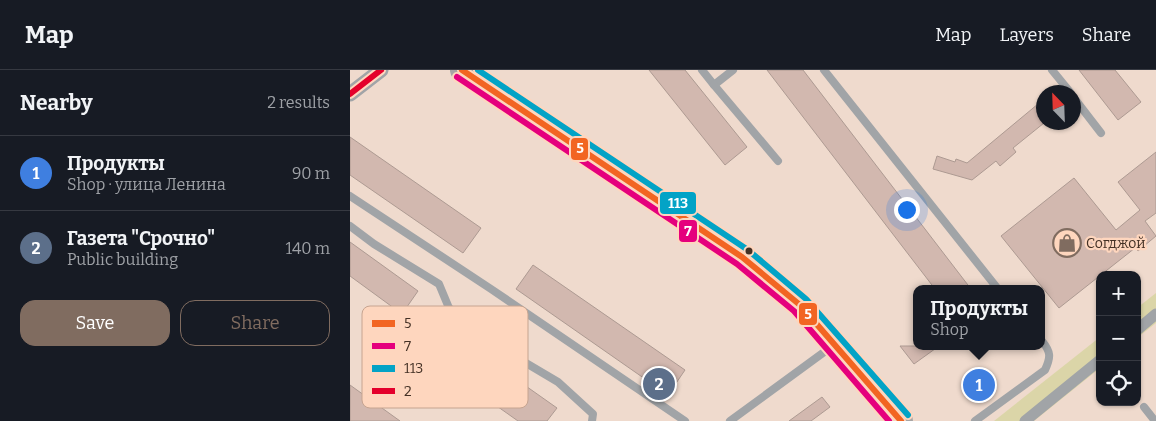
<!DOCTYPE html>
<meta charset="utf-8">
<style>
body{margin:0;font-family:Bitter,serif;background:#20242c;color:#f1f3f6}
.controls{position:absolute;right:15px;bottom:15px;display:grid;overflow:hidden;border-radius:10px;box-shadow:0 1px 4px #0004}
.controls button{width:45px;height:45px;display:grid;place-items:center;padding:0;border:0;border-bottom:1px solid #363941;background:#171b24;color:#f1f3f6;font:25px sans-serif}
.compass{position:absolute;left:686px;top:15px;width:45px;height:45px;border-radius:50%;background:#171b24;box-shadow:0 1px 4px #0004;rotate:337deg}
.you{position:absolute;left:556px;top:139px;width:18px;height:18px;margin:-12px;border:4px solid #fff;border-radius:50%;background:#1a73e8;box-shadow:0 0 0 8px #1a73e833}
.badge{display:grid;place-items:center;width:32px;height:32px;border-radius:50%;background:#806c60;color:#fff;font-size:16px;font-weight:700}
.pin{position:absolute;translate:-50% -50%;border:2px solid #fff;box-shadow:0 1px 5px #0006}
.popup{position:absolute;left:563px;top:215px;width:132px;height:65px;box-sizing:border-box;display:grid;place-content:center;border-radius:10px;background:#171b24;filter:drop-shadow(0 1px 4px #0005);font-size:16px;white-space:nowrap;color:#9ea1a6}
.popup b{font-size:19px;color:#f1f3f6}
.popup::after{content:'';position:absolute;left:50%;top:100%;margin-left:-10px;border:10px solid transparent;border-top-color:#171b24}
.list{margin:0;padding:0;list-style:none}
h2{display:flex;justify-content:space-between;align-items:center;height:65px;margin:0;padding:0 20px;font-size:21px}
h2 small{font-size:16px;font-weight:400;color:#9ea1a6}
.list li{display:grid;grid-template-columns:32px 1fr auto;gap:15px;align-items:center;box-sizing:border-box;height:75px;padding:0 20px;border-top:1px solid #363941}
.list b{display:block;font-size:19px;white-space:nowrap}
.list p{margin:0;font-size:16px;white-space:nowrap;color:#9ea1a6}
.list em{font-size:16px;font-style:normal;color:#9ea1a6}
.actions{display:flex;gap:10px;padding:15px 20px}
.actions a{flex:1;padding:11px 0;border:1px solid #806c60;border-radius:15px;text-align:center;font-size:18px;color:#806c60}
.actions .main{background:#806c60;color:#fff}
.icon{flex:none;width:28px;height:28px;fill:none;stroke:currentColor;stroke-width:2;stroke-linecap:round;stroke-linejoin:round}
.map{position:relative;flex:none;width:806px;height:351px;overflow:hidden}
header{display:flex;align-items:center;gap:30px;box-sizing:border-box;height:70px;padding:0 25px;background:#171b24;border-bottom:1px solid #363941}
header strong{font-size:24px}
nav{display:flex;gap:28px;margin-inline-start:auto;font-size:18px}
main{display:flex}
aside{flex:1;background:#171b24}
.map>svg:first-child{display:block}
</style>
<header>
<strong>Map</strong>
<nav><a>Map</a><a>Layers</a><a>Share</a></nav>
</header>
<main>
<aside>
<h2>Nearby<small>2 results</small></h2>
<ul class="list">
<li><span class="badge" style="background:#3f7fe0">1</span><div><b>Продукты</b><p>Shop · улица Ленина</p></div><em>90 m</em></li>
<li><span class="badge" style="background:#5c6f8a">2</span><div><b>Газета &quot;Срочно&quot;</b><p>Public building</p></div><em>140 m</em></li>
</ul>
<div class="actions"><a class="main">Save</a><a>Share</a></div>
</aside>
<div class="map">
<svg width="806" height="351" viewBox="0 0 806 351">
<rect width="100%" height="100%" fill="#efdacd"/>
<g fill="#dbd5a8">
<polygon points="806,223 806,253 787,268 787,238"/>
<polygon points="750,267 750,298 684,351 644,351"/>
</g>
<g fill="#d2b8af" stroke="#ad9a92">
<polygon points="299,0 335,0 397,77 375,95"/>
<polygon points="417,0 453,0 621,219 585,219"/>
<polygon points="729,0 765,0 791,32 768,50"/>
<polygon points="694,29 694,53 663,78 666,82 650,96 646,91 622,110 583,99 587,86 605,92 606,89 617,93"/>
<polygon points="0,67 131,158 113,183 0,105"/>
<polygon points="806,82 806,143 795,151 806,166 788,181 785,178 709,238 651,166 724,108 766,160 790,140 768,112"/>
<polygon points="0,172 68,221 52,244 0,206"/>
<polygon points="183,195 335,300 318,325 166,219"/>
<polygon points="85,252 207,338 197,351 168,351 66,279"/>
<polygon points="550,276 589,276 564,294"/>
<polygon points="0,315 50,351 0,351"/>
<polygon points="472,327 480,337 461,351 439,351"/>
</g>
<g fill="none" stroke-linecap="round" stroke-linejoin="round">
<g stroke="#a1a4a7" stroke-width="8">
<polyline points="352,0 364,15 383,0"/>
<polyline points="474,0 648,219"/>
<polyline points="702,0 720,22"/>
<polyline points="364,15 428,91"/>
<polyline points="724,28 751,63"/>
<polyline points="0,126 141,219 335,351"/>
<polyline points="0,156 24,174 89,214 99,238 154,280 208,312 243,344 242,351"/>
<polyline points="794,337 805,351"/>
<polyline points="380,351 481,277"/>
<path d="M625 351 695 300C701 287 701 282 692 271"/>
</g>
<g stroke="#a1a4a7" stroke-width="11">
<polyline points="787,260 806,244"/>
<polyline points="675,351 750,290"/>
</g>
<polyline stroke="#a1a4a7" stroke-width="15" points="0,24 31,0"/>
<polyline stroke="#a7a5a4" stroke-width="24" points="112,0 392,187 450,235 551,351"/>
<defs>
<polyline id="bus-1" points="112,0 392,187 450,235 551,351"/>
<polyline id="bus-2" points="107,7 387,194 444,241 539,351"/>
<polyline id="bus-3" points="128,0 398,180 456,229 558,345"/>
<polyline id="bus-4" points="0,24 31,0"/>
</defs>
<use href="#bus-1" stroke="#fed6be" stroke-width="10"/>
<use href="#bus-2" stroke="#fed6be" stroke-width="10"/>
<use href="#bus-3" stroke="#fed6be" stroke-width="10"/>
<use href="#bus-4" stroke="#fed6be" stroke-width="10"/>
<use href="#bus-1" stroke="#f26522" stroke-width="6"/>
<use href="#bus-2" stroke="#e5007d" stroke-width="6"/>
<use href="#bus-3" stroke="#03a3c6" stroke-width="6"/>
<use href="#bus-4" stroke="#e4002b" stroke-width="6"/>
</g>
<defs>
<symbol id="shop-ring" viewBox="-11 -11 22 22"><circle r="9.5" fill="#fed6be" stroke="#806c60" stroke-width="1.5"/><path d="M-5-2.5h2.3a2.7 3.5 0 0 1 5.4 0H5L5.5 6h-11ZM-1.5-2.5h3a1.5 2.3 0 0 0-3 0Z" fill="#806c60"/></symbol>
</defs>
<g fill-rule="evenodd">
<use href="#shop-ring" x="701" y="157" width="32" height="32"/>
</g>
<circle fill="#443125" stroke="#fed6be" stroke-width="2" cx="399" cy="181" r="4.5"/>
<g text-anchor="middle" stroke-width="4.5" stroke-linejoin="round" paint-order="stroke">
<g font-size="14" fill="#443125" stroke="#fed6be" text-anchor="start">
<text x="736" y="178">Согджой</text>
</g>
</g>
<rect x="12" y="236" width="166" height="102" rx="8" fill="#fed6be" stroke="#c6a490" stroke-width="1"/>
<rect x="22" y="250" width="23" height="7" fill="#f26522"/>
<rect x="22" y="273" width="23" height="6" fill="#e5007d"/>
<rect x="22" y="295" width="23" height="7" fill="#03a3c6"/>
<rect x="22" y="318" width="23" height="6" fill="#e4002b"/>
<g font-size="14" fill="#443125">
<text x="54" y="258">5</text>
<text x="54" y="281">7</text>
<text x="54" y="303">113</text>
<text x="54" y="326">2</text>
</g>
<g stroke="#fed6be" stroke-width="2">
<rect x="220" y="67" width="19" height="24" rx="5" fill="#f26522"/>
<rect x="309" y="121" width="38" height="24" rx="5" fill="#03a3c6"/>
<rect x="328" y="149" width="20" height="24" rx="5" fill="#e5007d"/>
<rect x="448" y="232" width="20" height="24" rx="5" fill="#f26522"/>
</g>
<g font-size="14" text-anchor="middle" font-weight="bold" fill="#fff">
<text x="230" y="83">5</text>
<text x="328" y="138">113</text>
<text x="338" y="166">7</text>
<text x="458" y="249">5</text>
</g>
</svg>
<div class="controls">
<button>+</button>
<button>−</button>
<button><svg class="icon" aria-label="locate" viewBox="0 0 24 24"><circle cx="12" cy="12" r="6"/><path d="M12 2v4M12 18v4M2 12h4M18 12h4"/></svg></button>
</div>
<svg class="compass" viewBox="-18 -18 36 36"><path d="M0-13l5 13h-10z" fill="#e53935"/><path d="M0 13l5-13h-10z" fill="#9ea1a6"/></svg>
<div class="you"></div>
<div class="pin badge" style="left:629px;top:315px;background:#3f7fe0">1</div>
<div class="popup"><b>Продукты</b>Shop</div>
<div class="pin badge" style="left:309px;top:314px;background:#5c6f8a">2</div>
</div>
</main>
